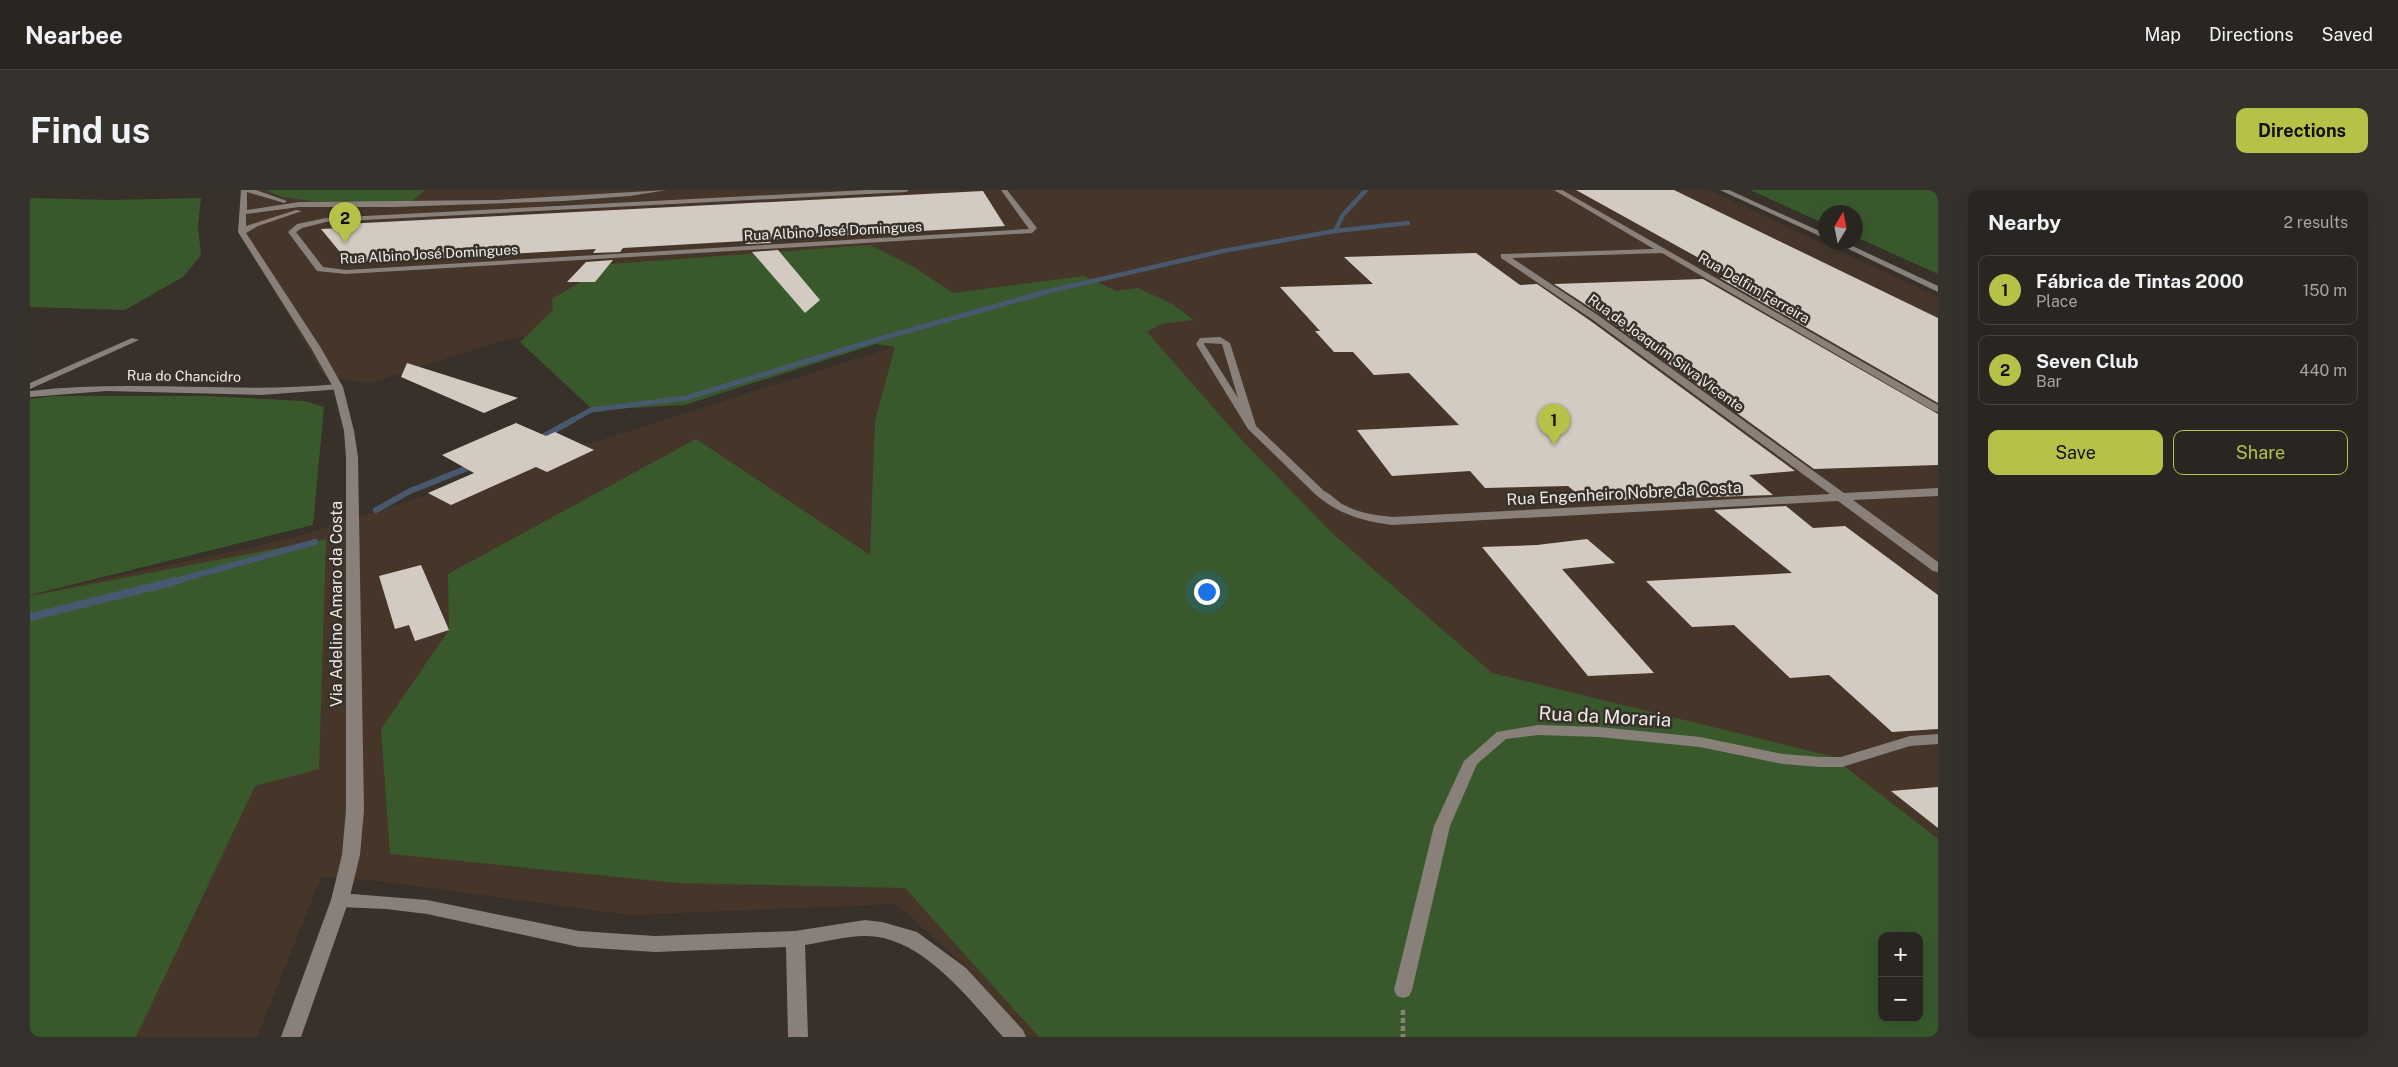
<!DOCTYPE html>
<meta charset="utf-8">
<style>
body{margin:0;font-family:"Public Sans",sans-serif;background:#35312d;color:#f1f3f6}
.controls{position:absolute;right:15px;bottom:15px;display:grid;overflow:hidden;border-radius:10px;box-shadow:0 5px 20px #0002}
.controls button{width:45px;height:45px;display:grid;place-items:center;padding:0;border:0;border-bottom:1px solid #45423e;background:#292520;color:#f1f3f6;font:25px sans-serif}
.compass{position:absolute;left:1788px;top:15px;width:45px;height:45px;border-radius:50%;background:#292520;box-shadow:0 5px 20px #0002;rotate:10deg}
.you{position:absolute;left:1176px;top:401px;width:18px;height:18px;margin:-12px;border:4px solid #fff;border-radius:50%;background:#1a73e8;box-shadow:0 0 0 8px #1a73e833}
.badge{display:grid;place-items:center;width:32px;height:32px;border-radius:50%;background:#b6c148;color:#111;font-size:16px;font-weight:700}
.pin{position:absolute;translate:-50% -41px;filter:drop-shadow(0 1px 2px #0008)}
.pin::after{content:'';position:absolute;top:26px;width:18px;height:15px;background:inherit;clip-path:polygon(0 0,100% 0,50% 100%)}
.list{margin:0;padding:0;list-style:none}
h2{display:flex;justify-content:space-between;align-items:center;height:65px;margin:0;padding:0 20px;font-size:21px}
h2 small{font-size:16px;font-weight:400;color:#a5a5a5}
.list li{display:grid;grid-template-columns:32px 1fr auto;gap:15px;align-items:center;box-sizing:border-box;height:70px;margin:0 10px 10px;padding:0 10px;border:1px solid #45423e;border-radius:10px}
.list b{display:block;font-size:19px;white-space:nowrap}
.list p{margin:0;font-size:16px;white-space:nowrap;color:#a5a5a5}
.list em{font-size:16px;font-style:normal;color:#a5a5a5}
.actions{display:flex;gap:10px;padding:15px 20px}
.actions a{flex:1;padding:11px 0;border:1px solid #b6c148;border-radius:10px;text-align:center;font-size:18px;color:#b6c148}
.actions .main{background:#b6c148;color:#111}
.map{position:relative;flex:none;width:1908px;height:847px;overflow:hidden;border-radius:10px}
header{display:flex;align-items:center;gap:30px;box-sizing:border-box;height:70px;padding:0 25px;background:#292520;border-bottom:1px solid #45423e}
header strong{font-size:24px}
nav{display:flex;gap:28px;margin-inline-start:auto;font-size:18px}
.intro{display:flex;align-items:center;justify-content:space-between;box-sizing:border-box;height:120px;padding:0 30px}
h1{margin:0;font-size:35px}
.button{padding:12px 22px;border-radius:10px;background:#b6c148;color:#111;font-size:18px;font-weight:700}
main{display:flex;gap:30px;padding:0 30px}
aside{flex:1;background:#292520;border-radius:10px;box-shadow:0 5px 20px #0002}
.map>svg:first-child{display:block}
</style>
<header>
<strong>Nearbee</strong>
<nav><a>Map</a><a>Directions</a><a>Saved</a></nav>
</header>
<div class="intro"><h1>Find us</h1><a class="button">Directions</a></div>
<main>
<div class="map">
<svg width="1908" height="847" viewBox="0 0 1908 847">
<rect width="100%" height="100%" fill="#37312a"/>
<path fill="#46362a" fill-rule="evenodd" d="M218 0H1679L1908 107V847H997L936 777 866 714 599 725 349 691 291 687 227 847H0V405L259 349 864 157 736 132 626 125 474 150 340 193 294 186 214 49ZM1852 746H1889V828H1852Z"/>
<g fill="#39592d" fill-rule="evenodd">
<polygon points="235,0 395,0 381,12 332,12 283,11 252,7"/>
<polygon points="1720,0 1908,0 1908,84 1826,47 1826,22 1796,22 1795,34"/>
<polygon points="0,8 80,10 171,8 168,36 171,65 153,87 95,120 0,117"/>
<path d="M840 55 882 76 923 103 1054 86 1086 101 1108 98 1142 114 1164 130 1131 134 1117 142 1208 246 1303 344 1462 483 1801 566 1908 649V847H1009L875 698 648 693 360 664 351 539 419 440 418 384 666 249 840 365 845 231 865 157 846 154 654 215 563 220 490 152 523 120 522 109 581 74ZM1852 746H1889V828H1852Z"/>
<polygon points="23,206 177,206 274,211 294,217 283,335 0,405 0,209"/>
<polygon points="296,349 289,579 225,596 106,847 0,847 0,406"/>
</g>
<g fill="none" stroke-linecap="round" stroke-linejoin="round">
<g stroke="#48586f" stroke-width="4.5">
<polyline points="1305,41 1378,33"/>
<polyline points="1011,103 1193,61 1305,41 1313,25 1336,0"/>
</g>
<polyline stroke="#48586f" stroke-width="5" points="541,231 561,220 656,208 849,149 1016,102"/>
<g stroke="#48586f" stroke-width="6">
<polyline points="507,250 543,230"/>
<polyline points="346,320 380,301 445,275"/>
<polyline points="142,392 285,352"/>
</g>
<polyline stroke="#48586f" stroke-width="8" points="0,427 146,391"/>
</g>
<g fill="#d3cbc2">
<polygon points="1546,0 1644,0 1908,128 1908,213 1690,88 1705,88"/>
<polygon points="953,1 975,36 739,50 741,53 716,54 714,51 593,58 590,62 563,63 566,59 319,73 291,39 311,38 314,34"/>
<polygon points="748,60 790,110 775,123 722,62"/>
<polygon points="1446,63 1490,95 1507,94 1562,132 1765,281 1719,285 1743,305 1556,311 1538,296 1455,298 1440,281 1362,286 1327,240 1429,235 1379,183 1344,185 1323,162 1304,162 1285,141 1290,141 1250,97 1343,94 1314,67"/>
<polygon points="583,70 565,92 537,92 556,72"/>
<polygon points="1673,89 1908,224 1908,275 1784,279 1570,124 1524,94"/>
<polygon points="377,173 488,208 454,223 371,187"/>
<polygon points="486,233 516,246 525,242 564,260 517,282 506,277 421,315 398,303 444,283 412,265"/>
<polygon points="1756,316 1783,338 1815,336 1908,405 1908,539 1862,542 1799,485 1760,488 1704,435 1662,437 1616,391 1762,383 1684,320"/>
<polygon points="1557,349 1585,373 1532,379 1624,483 1558,486 1452,357 1507,355"/>
<polygon points="391,375 419,440 385,451 379,435 365,439 349,386"/>
<polygon points="1908,597 1908,638 1861,601"/>
</g>
<g fill="none" stroke-linecap="round" stroke-linejoin="round">
<polyline stroke="#88837d" stroke-width="4.5" stroke-dasharray="5 3" stroke-linecap="butt" points="1373,820 1373,847"/>
<g fill="#898179" fill-rule="evenodd">
<path d="M1190 147 1200 153 1226 236 1293 300V304H1285L1218 239 1166 154 1170 148ZM1175 153 1192 154 1208 208 1174 154Z"/>
<polygon points="102,148 109,150 0,199 0,193"/>
<polygon points="1508,535 1569,537 1670,547 1753,564 1790,567 1811,567 1880,546 1908,544 1908,554 1880,556 1812,577 1790,577 1753,574 1670,557 1569,547 1508,545 1476,549 1447,574 1420,636 1382,800 1379,806 1373,808 1367,806 1364,800 1404,636 1434,571 1467,542"/>
</g>
<g fill="#898179" fill-rule="evenodd">
<polygon points="837,0 879,0 876,2 296,32 272,38 266,42 293,77 316,80 999,39 971,0 977,0 1007,38 1002,43 316,84 287,81 258,42 267,34 296,28"/>
<path d="M1524 0H1532L1908 215V222L1904 221 1632 63 1482 68 1569 126 1814 303 1908 298V306L1823 310 1908 372V382L1903 381 1808 311 1362 335C1332 331 1308 324 1285 304L1283 302 1285 300C1295 297 1304 309 1312 314 1328 323 1344 325 1362 327L1800 304 1563 130 1471 68V64H1474L1624 59Z"/>
<path d="M310 703 397 710 549 741 625 746 765 741 835 730 852 732 887 742 936 778 993 840 996 847H973C939 809 891 745 835 746 816 746 794 752 775 755L778 847H758L756 757 625 762 549 757 397 724 356 719 310 717 303 715 301 710 303 705Z"/>
</g>
<path fill="#898179" fill-rule="evenodd" d="M308 194 312 195V199L231 205 77 201 0 207V201C103 189 205 204 308 194Z"/>
<g fill="#898179" fill-rule="evenodd">
<polygon points="211,0 226,0 257,11 254,13 217,2 217,20 269,12 466,10 637,0 600,6 533,11 364,17 269,17 216,24 216,36 266,20 272,21 228,36 216,43 291,158 313,197 324,241 328,267 334,620 330,665 319,710 271,847 251,847 301,710 312,665 316,620 316,267 314,241 303,197 281,158 208,42"/>
<polygon points="1690,0 1699,0 1796,44 1796,49"/>
<polygon points="1804,52 1814,52 1908,96 1908,102"/>
</g>
</g>
<g text-anchor="middle" stroke-width="5" stroke-linejoin="round" paint-order="stroke">
<g font-size="14" fill="#efebe7" stroke="#37312a">
<text transform="translate(803 41) rotate(-3)" y="5">Rua Albino José Domingues</text>
<text transform="translate(399 64) rotate(-3)" y="5">Rua Albino José Domingues</text>
<text transform="translate(1724 98) rotate(30)" y="5">Rua Delfim Ferreira</text>
<text transform="translate(1636 163) rotate(36)" y="5">Rua de Joaquim Silva Vicente</text>
<text transform="translate(154 186) rotate(1)" y="5">Rua do Chancidro</text>
</g>
<g font-size="16" fill="#efebe7" stroke="#37312a">
<text transform="translate(1594 303) rotate(-3)" y="6">Rua Engenheiro Nobre da Costa</text>
<text transform="translate(306 414) rotate(-90)" y="6">Via Adelino Amaro da Costa</text>
</g>
<g font-size="19" fill="#efebe7" stroke="#37312a">
<text transform="translate(1575 526) rotate(3)" y="7">Rua da Moraria</text>
</g>
</g>
</svg>
<div class="controls">
<button>+</button>
<button>−</button>
</div>
<svg class="compass" viewBox="-18 -18 36 36"><path d="M0-13l5 13h-10z" fill="#e53935"/><path d="M0 13l5-13h-10z" fill="#a5a5a5"/></svg>
<div class="you"></div>
<div class="pin badge" style="left:1524px;top:255px">1</div>
<div class="pin badge" style="left:315px;top:53px">2</div>
</div>
<aside>
<h2>Nearby<small>2 results</small></h2>
<ul class="list">
<li><span class="badge">1</span><div><b>Fábrica de Tintas 2000</b><p>Place</p></div><em>150 m</em></li>
<li><span class="badge">2</span><div><b>Seven Club</b><p>Bar</p></div><em>440 m</em></li>
</ul>
<div class="actions"><a class="main">Save</a><a>Share</a></div>
</aside>
</main>
